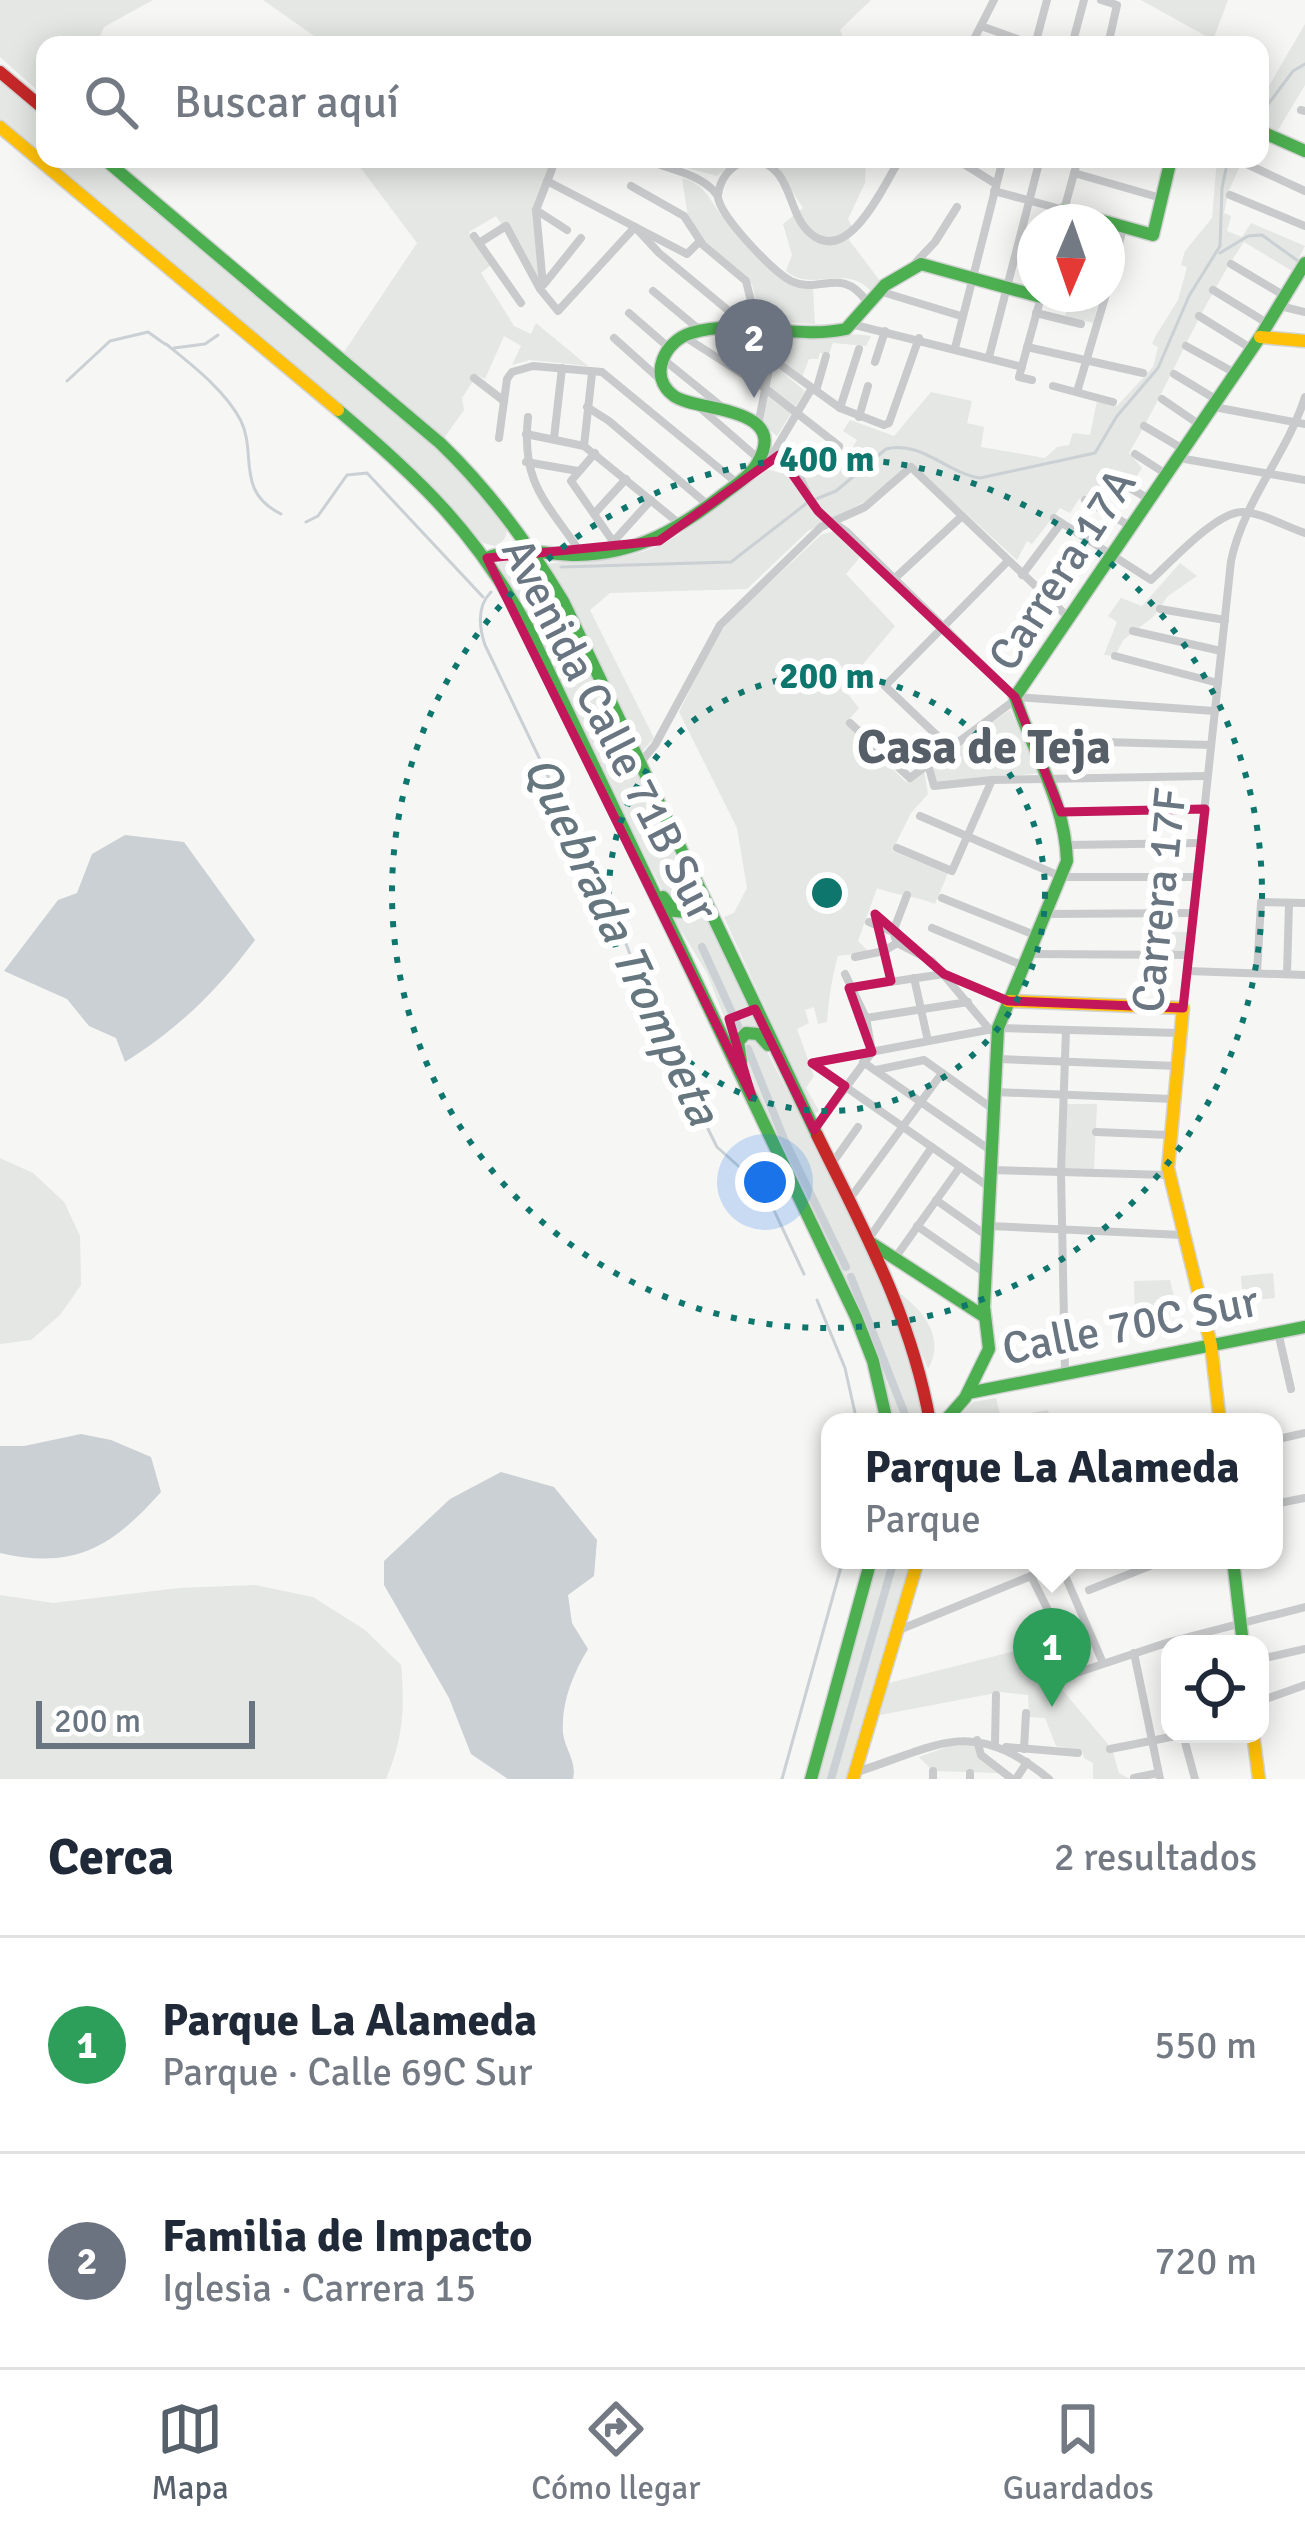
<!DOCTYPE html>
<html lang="es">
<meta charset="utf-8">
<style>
body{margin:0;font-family:Signika,sans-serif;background:#f6f6f7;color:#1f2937}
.controls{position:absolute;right:36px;bottom:36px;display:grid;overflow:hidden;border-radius:24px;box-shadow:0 6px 30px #0003}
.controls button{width:108px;height:108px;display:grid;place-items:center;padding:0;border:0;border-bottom:3px solid #e0e1e3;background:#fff;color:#1f2937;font:60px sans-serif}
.compass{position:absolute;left:1017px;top:204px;width:108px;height:108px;border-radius:50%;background:#fff;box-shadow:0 6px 30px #0003;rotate:182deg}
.scale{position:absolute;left:36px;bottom:30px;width:219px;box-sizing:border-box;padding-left:12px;border:6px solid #697682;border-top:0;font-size:33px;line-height:42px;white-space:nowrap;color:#697682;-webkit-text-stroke:9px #fff;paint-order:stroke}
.you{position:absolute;left:765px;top:1182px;width:42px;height:42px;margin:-30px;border:9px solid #fff;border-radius:50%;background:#1a73e8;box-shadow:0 0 0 18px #1a73e833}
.badge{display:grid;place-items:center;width:78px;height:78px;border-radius:50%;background:#56606b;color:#fff;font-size:39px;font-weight:700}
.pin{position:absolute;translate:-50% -99px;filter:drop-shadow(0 3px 6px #0008)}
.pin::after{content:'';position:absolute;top:63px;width:42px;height:36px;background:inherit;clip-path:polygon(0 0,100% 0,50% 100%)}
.popup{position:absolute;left:821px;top:1413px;width:462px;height:156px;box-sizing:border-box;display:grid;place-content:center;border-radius:24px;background:#fff;filter:drop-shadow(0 3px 9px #0005);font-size:39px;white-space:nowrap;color:#747a83}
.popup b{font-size:45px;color:#1f2937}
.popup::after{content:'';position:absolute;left:50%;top:100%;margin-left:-24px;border:24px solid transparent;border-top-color:#fff}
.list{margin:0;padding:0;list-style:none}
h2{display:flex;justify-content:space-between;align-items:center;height:156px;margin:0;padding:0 48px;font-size:51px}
h2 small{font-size:39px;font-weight:400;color:#747a83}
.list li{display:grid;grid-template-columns:78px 1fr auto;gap:36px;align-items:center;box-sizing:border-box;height:216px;padding:0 48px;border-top:3px solid #e0e1e3}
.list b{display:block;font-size:45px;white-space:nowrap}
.list p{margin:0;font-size:39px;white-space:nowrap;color:#747a83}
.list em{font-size:39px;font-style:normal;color:#747a83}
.icon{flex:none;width:66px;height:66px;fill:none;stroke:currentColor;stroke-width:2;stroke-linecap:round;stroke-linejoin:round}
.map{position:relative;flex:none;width:1305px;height:1779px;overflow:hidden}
.search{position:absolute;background:#fff;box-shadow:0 6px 30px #0003;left:36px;right:36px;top:36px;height:132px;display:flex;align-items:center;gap:30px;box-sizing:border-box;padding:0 42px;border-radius:24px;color:#747a83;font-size:45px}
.sheet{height:588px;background:#fff}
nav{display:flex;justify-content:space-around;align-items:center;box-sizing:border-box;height:168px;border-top:3px solid #e0e1e3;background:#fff;font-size:33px;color:#747a83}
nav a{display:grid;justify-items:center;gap:6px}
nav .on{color:#56606b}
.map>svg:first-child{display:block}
</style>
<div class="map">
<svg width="1305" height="1779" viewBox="0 0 1305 1779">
<rect width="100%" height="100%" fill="#f6f6f5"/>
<g fill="#e4e7e3">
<polygon points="0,0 153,0 104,27 96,45 45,45 45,97 0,57"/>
<polygon points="263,0 871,0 840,30 846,45 327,45"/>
<polygon points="1141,0 1228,0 1213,40"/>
<polygon points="1305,24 1305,85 1278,130 1260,128 1260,101"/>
<polygon points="0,77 45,116 45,158 0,120"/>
<path d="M46 159H97L433 441 505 521C508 534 507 540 495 546L483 543Z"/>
<polygon points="354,159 557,159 534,212 542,278 538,279 496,216 469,232 491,265 481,273 514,326 531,334 536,323 588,366 530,360 512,365 521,346 504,336 485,379 477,375 462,398 464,410 444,438 344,352 417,243"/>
<polygon points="679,159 737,159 717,176 680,166"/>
<path d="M771 159H866L865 183 848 219 851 225 849 240 880 281 870 290C845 264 812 293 786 271L792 255 783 224 803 208Z"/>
<path d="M1217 159H1235L1234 163 1240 166 1229 190 1224 213 1231 216 1227 231 1242 237 1251 223 1305 246 1292 271 1244 242C1198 309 1170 384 1129 453L1142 468 1130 486 1120 481 1079 499 1070 513 1060 508 1032 544 1027 541 1017 560 913 465 866 501 808 531 747 589 610 593 590 610 654 738 641 753 548 564C571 560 593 561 615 558 674 551 718 506 760 468L791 475 808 466 815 454 831 463 842 447 850 452 857 440 843 431 850 420 894 436 931 392 972 401 967 423 984 427 981 447 1045 458 1057 447 1069 445 1073 433 1090 435 1097 401 1117 406 1153 367 1158 347 1152 344 1155 337 1178 300 1187 267 1181 265 1185 251 1212 218Z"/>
<path d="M682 178C707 185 708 199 723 217 744 244 777 288 813 289L815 324 761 321 752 284 707 244 688 217Z"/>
<polygon points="1072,294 1099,301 1093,323 1065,316"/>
<path d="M789 332C817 336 844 332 871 336L866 346 833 343 829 354 820 353 818 359H809L802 377 776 356Z"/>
<polygon points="775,366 805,391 777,436 762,424"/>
<path d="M834 531 861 556 846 574 895 626 843 688 859 708 846 723 906 782 924 770 928 794 911 813 892 851 948 873 935 904C916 896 898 896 877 888L858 941 869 952 838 956C831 980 829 999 827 1022L818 1024 814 1007 805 1010 809 1023 797 1029 814 1076 806 1088 819 1111 813 1114 724 917 734 913 747 888 737 828 679 712 717 635 729 620 821 535Z"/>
<polygon points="506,558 533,561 545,582 655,808 690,892 687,908 668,901 496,565"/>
<polygon points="1180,563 1197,576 1168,596 1153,617 1123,640 1115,656 1104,655 1117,622 1108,616 1121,598 1142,606"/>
<polygon points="1010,710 1041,773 936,784 933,763"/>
<polygon points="702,903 759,1027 733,1040 707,973 674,919 694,916"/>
<polygon points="1148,931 1187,932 1185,953 1143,951"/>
<path d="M744 1039 761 1040C820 1157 904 1293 925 1422H892L767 1119 742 1051Z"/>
<polygon points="1067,1104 1097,1104 1094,1169 1065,1169"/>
<polygon points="0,1158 33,1173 64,1202 80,1236 81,1285 60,1315 31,1340 0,1344"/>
<polygon points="1273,1273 1275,1298 1243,1301 1241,1276"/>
<polygon points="1170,1280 1178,1313 1135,1321 1134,1281"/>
<path d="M898 1292C923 1310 946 1338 928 1369Z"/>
<polygon points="996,1398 1001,1418 1048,1410 1051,1422 954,1422 973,1402"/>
<polygon points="877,1560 912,1560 848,1779 815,1779"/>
<path d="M255 1585 313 1597 365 1630 401 1665C405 1707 403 1740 386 1779H0V1595L53 1603 179 1588Z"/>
<polygon points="1027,1648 1112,1749 1119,1773 1130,1779 1093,1779 1093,1763 1084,1758 1082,1751 1056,1746 1045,1718 1029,1717 1028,1695 1001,1692 880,1715 889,1683"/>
<polygon points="974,1744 978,1755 999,1773 933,1771 919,1757 947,1747"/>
</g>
<g fill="#cad0d3">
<path d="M125 835 184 842 255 940C217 991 179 1028 125 1062L116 1038 89 1026 67 999 4 971 58 900 77 893 92 854Z"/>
<path d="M81 1434 111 1440 151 1457 161 1492C112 1547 75 1570 0 1553V1446H24Z"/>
<path d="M501 1472 554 1487 597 1540 594 1576 568 1595 572 1623 588 1649C573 1674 561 1702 563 1733 565 1750 577 1761 573 1779H508L471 1754 449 1698 384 1585V1561L450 1499Z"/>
</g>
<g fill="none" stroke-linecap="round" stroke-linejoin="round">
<g stroke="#cad0d3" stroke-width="3">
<polyline points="1260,115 1293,71 1305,64"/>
<polyline points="1220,253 1248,236 1262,235 1298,261"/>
<path d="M166 344C192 365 226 391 241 421 257 454 235 491 281 514"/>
<polyline points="174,348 205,344 218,335"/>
<polyline points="67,381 110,341 148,332 165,344"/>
<path d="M816 499 836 491 886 449C921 440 947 473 980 478L1095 453 1117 416 1158 368 1189 296 1220 246 1222 188 1228 159"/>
<polyline points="306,522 318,516 347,475 367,473 483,597"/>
<polyline points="561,567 731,562 807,503"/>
<path d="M491 592C477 606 479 627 485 645L616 918 645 993 709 1131 717 1147 764 1189 804 1274"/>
<polyline points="817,1300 845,1368 857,1422"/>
<polyline points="782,1779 843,1560"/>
</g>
<g stroke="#cad0d3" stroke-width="8">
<polyline points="702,947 738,1026"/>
<polyline points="748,1049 784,1139 846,1267"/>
<polyline points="851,1277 908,1422"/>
<polyline points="831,1779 894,1560"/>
</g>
<defs>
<g id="fast">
<polyline points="1260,131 1305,151"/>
<path d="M104 159 440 443C489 490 528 543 563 601L817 1135"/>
<polyline points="1061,222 1064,210 1153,235 1171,159"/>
<path d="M338 410C421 480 475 532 528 628L856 1317 873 1361 887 1422"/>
<path d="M487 558C515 545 548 555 577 555 637 554 679 529 725 493 737 484 751 475 758 462 790 405 696 412 674 396 647 376 665 341 691 333 742 318 795 340 846 329L885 285 921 264 1041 297 1042 294"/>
<polyline points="663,897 674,911 689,912 695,900 692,883"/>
<polyline points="741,1061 738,1042 746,1033 758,1034 768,1045"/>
<polyline points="871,1243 985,1317"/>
<polyline points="968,1393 1305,1327"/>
<path d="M944 1422 965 1398 989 1349 984 1307 998 1028 1067 861C1065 801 1033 753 1015 697L1260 337 1305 263"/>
<polyline points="1233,1560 1243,1644"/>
<polyline points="811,1779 871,1560"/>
</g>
<g id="slow">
<polyline points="0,127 338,410"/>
<polyline points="1260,337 1305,341"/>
<polyline points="1008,1001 1183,1008 1168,1168 1211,1345 1220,1422"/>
<polyline points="1253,1734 1259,1779"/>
<polyline points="853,1779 918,1560"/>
</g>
<g id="jam">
<polyline points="0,72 45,110"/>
<path d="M817 1135C864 1231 911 1315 930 1422"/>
</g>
</defs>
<use href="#fast" stroke="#d2d3d3" stroke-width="15"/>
<use href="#slow" stroke="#d2d3d3" stroke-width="15"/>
<use href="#jam" stroke="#d2d3d3" stroke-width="15"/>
<g stroke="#c9cacb" stroke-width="8">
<polyline points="1101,0 1117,5 1108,45"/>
<polyline points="981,26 1034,45"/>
<polyline points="971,45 994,0"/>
<polyline points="1035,45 1047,0"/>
<polyline points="1072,45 1084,0"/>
<polyline points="1301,110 1305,111"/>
<path d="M646 159C668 170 695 172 713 190 722 200 715 194 721 206 730 225 772 271 791 281 820 295 842 265 867 302"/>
<polyline points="956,159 996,184"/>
<polyline points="1151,159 1169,165"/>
<polyline points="1238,160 1305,191"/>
<polyline points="1074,173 1161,198"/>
<polyline points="547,181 687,254 700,241"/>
<polyline points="631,186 684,216 703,245 746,281 757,325"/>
<polyline points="994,191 1064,210 1078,159"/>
<path d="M718 195C722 163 757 147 779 175 792 192 793 218 810 233 849 268 885 182 900 159"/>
<polyline points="1230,195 1305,226"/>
<polyline points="536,210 567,230"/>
<polyline points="474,236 521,303"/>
<polyline points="479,243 506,226 540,289 558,311 635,227 659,253 747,326"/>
<polyline points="916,262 935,242 957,207"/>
<polyline points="1231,264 1285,296"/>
<polyline points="545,283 581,238"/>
<polyline points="543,285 536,210 552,169"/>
<polyline points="1213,290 1267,323"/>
<polyline points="653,291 701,331"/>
<polyline points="879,291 961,316"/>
<polyline points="1107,291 1123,228"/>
<polyline points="1280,306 1305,312"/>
<polyline points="629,313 667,346"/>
<polyline points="1036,313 1081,324"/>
<polyline points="1199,316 1252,349"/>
<polyline points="855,325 1022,367"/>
<polyline points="729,328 840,408 884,425 889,423 919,338"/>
<polyline points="685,337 766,389 839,446"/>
<polyline points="614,338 663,382"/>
<polyline points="1186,346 1235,373"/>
<polyline points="1027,347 1143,373"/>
<polyline points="955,348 1003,159"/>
<polyline points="989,357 1040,159"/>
<polyline points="663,359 721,406"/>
<polyline points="875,362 885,331"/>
<polyline points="1174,374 1217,400"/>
<polyline points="474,378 504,401"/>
<polyline points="1032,380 1019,377 1041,297"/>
<polyline points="1053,386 1113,402"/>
<polyline points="816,391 826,356"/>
<polyline points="1077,392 1106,294"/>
<polyline points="1162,399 1200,425"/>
<path d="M698 406 760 460 772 455C806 462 800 496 822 515 829 521 839 526 847 532L1015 697 1215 711"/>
<polyline points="587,407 609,421 708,505"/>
<polyline points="1214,407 1305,424"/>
<polyline points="840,408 859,349"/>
<path d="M528 417C521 484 546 501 581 553"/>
<polyline points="859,417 868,386"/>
<polyline points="758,425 772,356"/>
<polyline points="1144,426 1183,449"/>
<polyline points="526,434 584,446 681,525"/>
<polyline points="499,438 507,379 512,372 533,366 602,372 737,483"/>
<polyline points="554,438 562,368"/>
<polyline points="584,446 592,373"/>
<polyline points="595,453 571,481 619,550"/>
<polyline points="1135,454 1166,474"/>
<polyline points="772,455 812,388"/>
<polyline points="1179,458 1305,480"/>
<polyline points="526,462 578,471"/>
<polyline points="1121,483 1149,499"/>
<polyline points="1085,500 1130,526"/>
<polyline points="594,514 626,479"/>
<path d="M1054 518 1151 580C1170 563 1216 512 1242 512 1261 512 1286 527 1305 533"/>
<polyline points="613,542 651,500"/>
<polyline points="1022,575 1061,523"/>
<polyline points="894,579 962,516"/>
<polyline points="1160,609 1225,620"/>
<polyline points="1133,631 1221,651"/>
<polyline points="1115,656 1218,683"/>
<polyline points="850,723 910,778 1015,700"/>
<polyline points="1033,740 1211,745"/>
<polyline points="949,747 885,686 1008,561"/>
<polyline points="640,763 655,745 720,625 821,527 865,507 911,467 1068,617"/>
<polyline points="928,764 934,786 992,780 1207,776"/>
<polyline points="1062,812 1205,809"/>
<polyline points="920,816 1062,877 1196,877"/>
<polyline points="1067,845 1200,843"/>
<polyline points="897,848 952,871 992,780"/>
<polyline points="942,898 1035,935"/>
<polyline points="1046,914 1193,913"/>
<polyline points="869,922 893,932"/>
<polyline points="932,928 1024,966"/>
<polyline points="897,943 932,961 990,1030"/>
<polyline points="897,943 893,932 907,895"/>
<polyline points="884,951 891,981"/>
<polyline points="1030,954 1189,955"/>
<polyline points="855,957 884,951 897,943"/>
<polyline points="1187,971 1305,975"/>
<polyline points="1257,973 1261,902 1305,903"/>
<polyline points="1287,974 1289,903"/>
<polyline points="914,978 928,1041"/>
<polyline points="849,988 944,974 1008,1001"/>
<path d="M1183 1008 1231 561C1244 500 1287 454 1305 397"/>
<polyline points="866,1018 968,1002"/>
<polyline points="997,1059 1177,1066"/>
<polyline points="863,1062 990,1150"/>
<polyline points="812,1063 998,1028 1179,1033"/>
<polyline points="813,1064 989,1187"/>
<polyline points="876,1070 924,1060 993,1109"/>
<polyline points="995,1092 1173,1099"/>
<polyline points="815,1129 872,1052 866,1018 845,974"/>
<polyline points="1096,1132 1169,1135"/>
<polyline points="831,1165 858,1127"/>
<polyline points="991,1170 1168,1175"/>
<polyline points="849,1200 942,1073"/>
<polyline points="936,1200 987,1236"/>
<polyline points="917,1226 985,1273"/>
<polyline points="989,1226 1182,1235"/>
<polyline points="868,1240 932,1147"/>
<polyline points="895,1258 960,1167"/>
<polyline points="1278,1332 1291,1389"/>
<polyline points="1065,1373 1061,1172 1066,1030"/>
<polyline points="1274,1440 1305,1433"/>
<polyline points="1274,1504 1305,1498"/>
<polyline points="1060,1564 1103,1663"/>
<polyline points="1031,1576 1079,1672"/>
<polyline points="1089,1590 1165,1560"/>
<polyline points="899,1630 1070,1560"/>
<polyline points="1134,1653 1160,1779"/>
<polyline points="1260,1659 1305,1649"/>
<polyline points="1046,1683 1169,1642 1305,1607"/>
<polyline points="1260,1701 1305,1685"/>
<polyline points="1183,1735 1195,1779"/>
<polyline points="977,1740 981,1755 1012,1779"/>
<polyline points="995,1743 996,1695"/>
<polyline points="1006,1747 1078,1753"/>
<polyline points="1024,1749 1026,1713"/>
<polyline points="1110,1749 1186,1734"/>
<path d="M857 1772C942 1744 972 1717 1049 1779"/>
<polyline points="1134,1778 1158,1773"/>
<polyline points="933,1779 933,1771"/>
<polyline points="970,1779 970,1773"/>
<polyline points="1016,1779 1027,1762"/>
</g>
<use href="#fast" stroke="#4caf50" stroke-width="12"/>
<use href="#slow" stroke="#ffc107" stroke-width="12"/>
<use href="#jam" stroke="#c62828" stroke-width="12"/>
</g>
<path fill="none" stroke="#c2185b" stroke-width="9" stroke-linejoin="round" d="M779 455 818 511 1015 697 1061 812 1205 809 1183 1008 1008 1001 944 974 875 914 891 981 849 988 872 1052 812 1063 845 1086 814 1130 755 1009 729 1019 752 1097 487 558 659 541Z"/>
<g fill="none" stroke="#0f766e" stroke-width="6" stroke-dasharray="6 12">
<circle cx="827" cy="893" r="218"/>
<circle cx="827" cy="893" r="435"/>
</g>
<g text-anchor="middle" stroke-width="12" stroke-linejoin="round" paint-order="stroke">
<g font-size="45" fill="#697682" stroke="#fff">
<text transform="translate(1061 569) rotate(-57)" y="16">Carrera 17A</text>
<text transform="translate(611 729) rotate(63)" y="16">Avenida Calle 71B Sur</text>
<text transform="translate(1158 900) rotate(-84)" y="16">Carrera 17F</text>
<text transform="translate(1130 1324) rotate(-11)" y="16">Calle 70C Sur</text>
</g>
<g font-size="48" font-weight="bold" fill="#565f68" stroke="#fff">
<text x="984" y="763">Casa de Teja</text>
</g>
<g font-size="48" font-style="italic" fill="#65767e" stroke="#fff">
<text transform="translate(623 940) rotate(65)" y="17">Quebrada Trompeta</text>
</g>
</g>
<circle cx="827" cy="893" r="18" fill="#0f766e" stroke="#fff" stroke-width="6"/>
<g font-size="36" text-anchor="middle" font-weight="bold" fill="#0f766e" stroke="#fff" stroke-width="12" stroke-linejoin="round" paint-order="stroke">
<text x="827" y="471">400 m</text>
<text x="827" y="688">200 m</text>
</g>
</svg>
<div class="controls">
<button><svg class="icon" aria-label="locate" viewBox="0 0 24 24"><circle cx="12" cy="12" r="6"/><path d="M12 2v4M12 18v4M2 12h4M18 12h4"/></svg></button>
</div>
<svg class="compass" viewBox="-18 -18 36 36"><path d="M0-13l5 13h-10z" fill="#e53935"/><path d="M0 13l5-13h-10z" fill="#747a83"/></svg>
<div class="scale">200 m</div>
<div class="you"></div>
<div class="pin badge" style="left:1052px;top:1707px;background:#2e9e5b">1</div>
<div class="popup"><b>Parque La Alameda</b>Parque</div>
<div class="pin badge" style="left:754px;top:398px;background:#6b7280">2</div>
<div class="search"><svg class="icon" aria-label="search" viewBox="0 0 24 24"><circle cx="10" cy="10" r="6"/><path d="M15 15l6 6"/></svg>Buscar aquí</div>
</div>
<section class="sheet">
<h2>Cerca<small>2 resultados</small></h2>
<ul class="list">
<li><span class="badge" style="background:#2e9e5b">1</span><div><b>Parque La Alameda</b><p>Parque · Calle 69C Sur</p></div><em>550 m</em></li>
<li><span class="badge" style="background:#6b7280">2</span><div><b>Familia de Impacto</b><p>Iglesia · Carrera 15</p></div><em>720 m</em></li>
</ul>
</section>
<nav>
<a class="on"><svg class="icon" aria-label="map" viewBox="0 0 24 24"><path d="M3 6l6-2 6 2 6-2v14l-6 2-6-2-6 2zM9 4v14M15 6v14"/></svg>Mapa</a>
<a><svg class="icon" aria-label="directions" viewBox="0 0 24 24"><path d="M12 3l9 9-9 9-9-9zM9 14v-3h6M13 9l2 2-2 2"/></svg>Cómo llegar</a>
<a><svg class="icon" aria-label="saved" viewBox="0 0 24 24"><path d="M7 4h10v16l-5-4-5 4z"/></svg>Guardados</a>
</nav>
